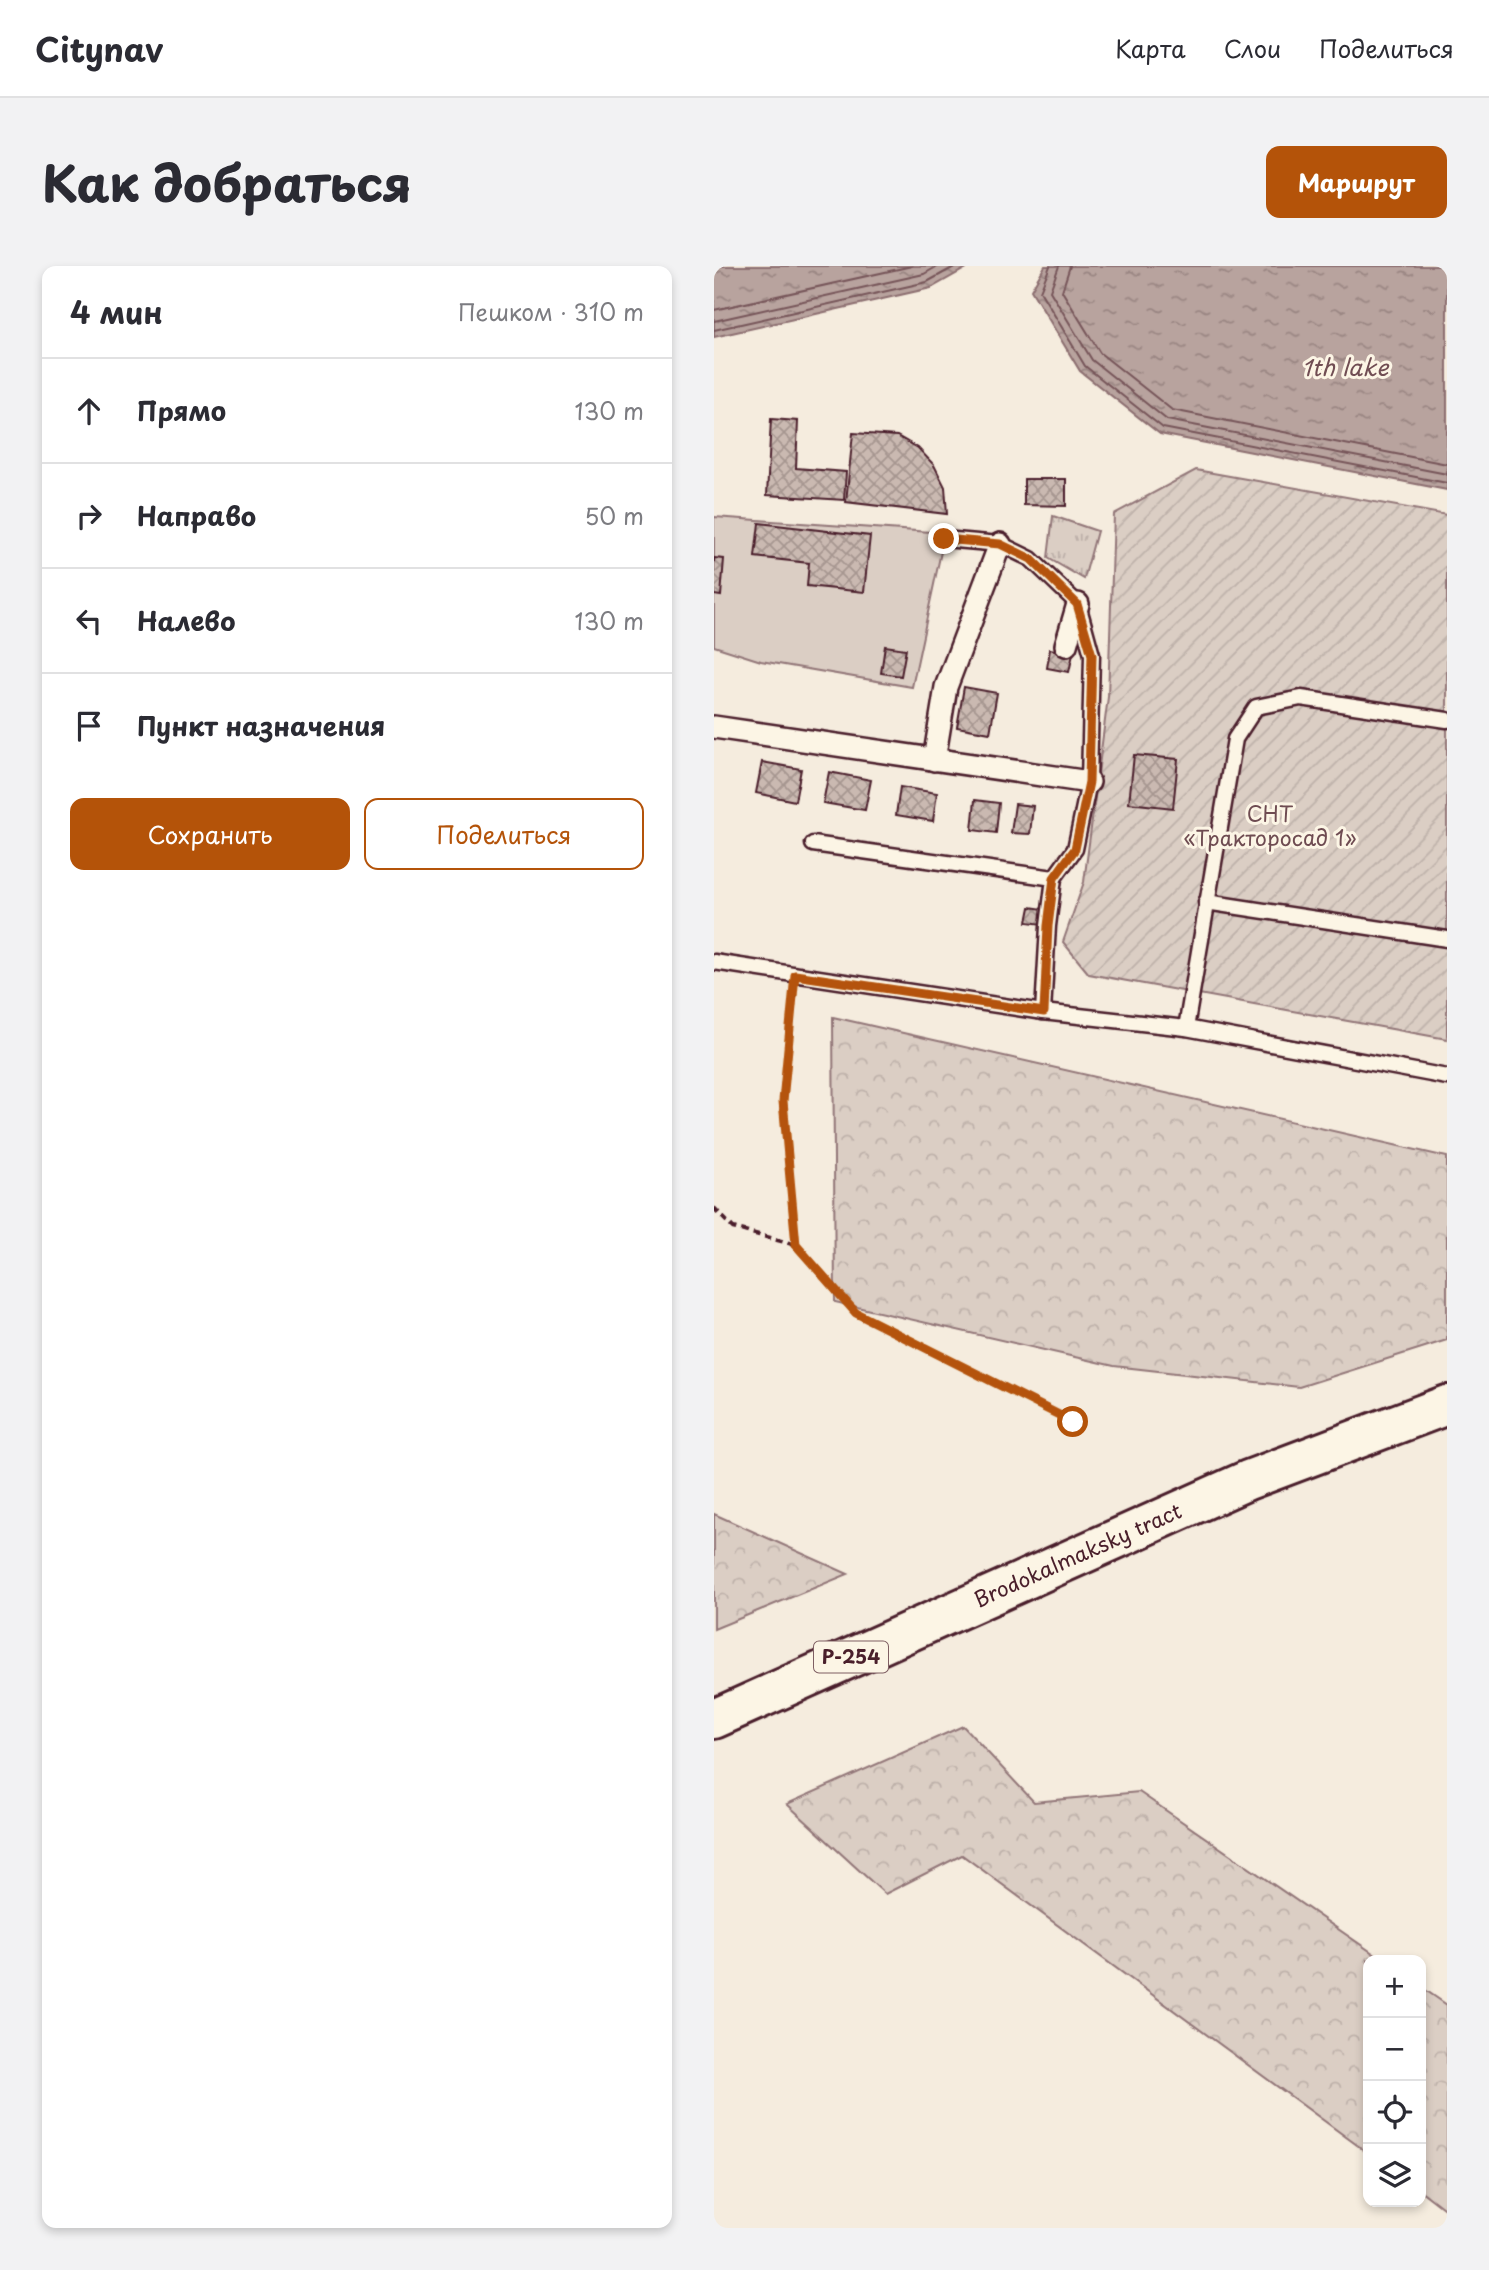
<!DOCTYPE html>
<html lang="ru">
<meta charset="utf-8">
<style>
body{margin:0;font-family:"Playpen Sans",sans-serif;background:#f2f2f3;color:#2b2b33}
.controls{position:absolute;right:21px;bottom:21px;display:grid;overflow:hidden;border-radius:14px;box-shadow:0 4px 10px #0003}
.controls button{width:63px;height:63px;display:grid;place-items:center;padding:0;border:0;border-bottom:2px solid #e1e1e2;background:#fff;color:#2b2b33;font:35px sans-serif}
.stop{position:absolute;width:21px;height:21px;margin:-16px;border:5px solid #b45309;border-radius:50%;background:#fff}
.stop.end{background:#b45309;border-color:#fff;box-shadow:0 2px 7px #0008}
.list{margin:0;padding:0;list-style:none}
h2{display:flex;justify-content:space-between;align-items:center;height:91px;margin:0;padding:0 28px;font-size:30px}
h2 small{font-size:23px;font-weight:400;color:#7c7c81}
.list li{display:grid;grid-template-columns:46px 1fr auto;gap:21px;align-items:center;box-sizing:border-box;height:105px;padding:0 28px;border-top:2px solid #e1e1e2}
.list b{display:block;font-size:26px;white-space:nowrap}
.list em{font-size:23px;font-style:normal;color:#7c7c81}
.actions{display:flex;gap:14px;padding:21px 28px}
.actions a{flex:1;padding:16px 0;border:2px solid #b45309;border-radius:14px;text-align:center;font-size:24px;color:#b45309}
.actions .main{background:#b45309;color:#fff}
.icon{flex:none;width:38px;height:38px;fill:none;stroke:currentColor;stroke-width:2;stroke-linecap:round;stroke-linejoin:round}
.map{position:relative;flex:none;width:733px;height:1962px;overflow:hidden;border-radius:14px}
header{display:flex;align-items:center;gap:42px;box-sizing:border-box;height:98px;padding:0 35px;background:#fff;border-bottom:2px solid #e1e1e2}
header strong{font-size:33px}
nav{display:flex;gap:38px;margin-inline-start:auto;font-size:24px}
.intro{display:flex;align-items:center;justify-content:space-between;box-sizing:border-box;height:168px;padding:0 42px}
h1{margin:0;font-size:49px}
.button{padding:18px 32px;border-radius:14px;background:#b45309;color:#fff;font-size:24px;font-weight:700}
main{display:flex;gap:42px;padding:0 42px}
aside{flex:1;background:#fff;border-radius:14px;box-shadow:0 4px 10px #0003}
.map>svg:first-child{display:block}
</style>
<header>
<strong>Citynav</strong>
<nav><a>Карта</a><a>Слои</a><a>Поделиться</a></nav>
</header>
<div class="intro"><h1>Как добраться</h1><a class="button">Маршрут</a></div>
<main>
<aside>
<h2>4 мин<small>Пешком · 310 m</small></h2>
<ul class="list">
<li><svg class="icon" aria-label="ahead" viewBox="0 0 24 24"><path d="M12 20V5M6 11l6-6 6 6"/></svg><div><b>Прямо</b></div><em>130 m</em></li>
<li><svg class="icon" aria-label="right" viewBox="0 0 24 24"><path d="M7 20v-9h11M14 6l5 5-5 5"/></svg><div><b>Направо</b></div><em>50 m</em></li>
<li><svg class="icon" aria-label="left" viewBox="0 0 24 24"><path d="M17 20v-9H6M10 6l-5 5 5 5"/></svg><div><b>Налево</b></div><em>130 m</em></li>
<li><svg class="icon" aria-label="arrive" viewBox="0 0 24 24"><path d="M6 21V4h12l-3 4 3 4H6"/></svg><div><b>Пункт назначения</b></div></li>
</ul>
<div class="actions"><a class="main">Сохранить</a><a>Поделиться</a></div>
</aside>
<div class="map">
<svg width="733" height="1962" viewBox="0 0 733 1962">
<defs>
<pattern id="grass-tufts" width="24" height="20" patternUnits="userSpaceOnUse" patternTransform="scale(1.75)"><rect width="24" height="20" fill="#dbcec4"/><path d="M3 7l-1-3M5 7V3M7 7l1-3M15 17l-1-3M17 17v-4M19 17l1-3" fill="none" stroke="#bdb0a9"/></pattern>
<pattern id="forest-crowns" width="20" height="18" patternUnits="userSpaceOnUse" patternTransform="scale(1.75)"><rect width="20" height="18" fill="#dbcec4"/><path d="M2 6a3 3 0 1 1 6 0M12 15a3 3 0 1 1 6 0" fill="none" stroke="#bdb0a9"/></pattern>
<pattern id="garden-furrows" width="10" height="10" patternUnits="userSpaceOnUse" patternTransform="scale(1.75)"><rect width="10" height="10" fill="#dbcec4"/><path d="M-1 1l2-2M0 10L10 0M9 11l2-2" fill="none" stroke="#bdb0a9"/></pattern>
<pattern id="water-ripples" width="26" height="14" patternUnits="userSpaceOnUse" patternTransform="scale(1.75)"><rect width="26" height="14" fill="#b8a39e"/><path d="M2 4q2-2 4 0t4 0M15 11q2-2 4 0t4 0" fill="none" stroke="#988481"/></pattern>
<pattern id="building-cross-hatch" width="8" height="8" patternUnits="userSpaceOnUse" patternTransform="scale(1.75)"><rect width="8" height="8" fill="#cab9b1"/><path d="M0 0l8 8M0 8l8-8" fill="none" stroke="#a69690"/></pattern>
</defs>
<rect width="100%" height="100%" fill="#f5ecde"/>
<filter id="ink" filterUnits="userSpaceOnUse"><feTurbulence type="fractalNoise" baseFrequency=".0143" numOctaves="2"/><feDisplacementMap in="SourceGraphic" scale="14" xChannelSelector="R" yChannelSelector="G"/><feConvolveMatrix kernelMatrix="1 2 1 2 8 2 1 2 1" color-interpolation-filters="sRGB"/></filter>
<g filter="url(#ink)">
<polygon fill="url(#grass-tufts)" stroke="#927678" stroke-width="2" points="339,250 383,265 370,313 334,292"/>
<g fill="url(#forest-crowns)" stroke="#927678" stroke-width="2">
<polygon points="119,751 733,891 733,1074 585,1121 400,1100 121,1036"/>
<polygon points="0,1248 134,1308 0,1363"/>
<polygon points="249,1460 320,1536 425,1526 669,1694 654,1694 654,1887 248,1589 171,1628 73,1538"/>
<polygon points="707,1721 733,1739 733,1945 707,1925"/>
</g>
<polygon fill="url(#garden-furrows)" stroke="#927678" stroke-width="2" points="482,204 733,249 733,773 375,708 349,676 370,616 394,431 400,248"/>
<polygon fill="#dbcec4" stroke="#927678" stroke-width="2" points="0,251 231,267 198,421 47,395 0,380"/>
<g fill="url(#water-ripples)" stroke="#8c6e70" stroke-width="2">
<polygon points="0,0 256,0 217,22 0,71"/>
<polygon points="331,0 733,0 733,224 446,168 366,105 317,24"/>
</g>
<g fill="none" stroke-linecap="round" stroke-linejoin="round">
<g stroke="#765459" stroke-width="2">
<polyline points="336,0 326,25 371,100 449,162 733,217"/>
<polyline points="345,0 336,25 378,94 453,154 733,208"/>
<polyline points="356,0 348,25 386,87 458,144 733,198"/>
<polyline points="0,44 198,0"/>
<polyline points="0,55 210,8 224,0"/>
<polyline points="0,64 213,16 242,0"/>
</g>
</g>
<g fill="url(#building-cross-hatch)" stroke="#4a1f2b" stroke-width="2">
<polygon points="57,153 84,155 82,202 132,206 130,234 53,229"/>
<polygon points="139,167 183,170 204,182 220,199 231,221 233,248 132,236"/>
<polygon points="310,213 352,213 352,240 310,239"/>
<polygon points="45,257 156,270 150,326 93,320 95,297 41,291"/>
<polygon points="0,292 10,293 7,330 0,329"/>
<polygon points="171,380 192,383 187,410 167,407"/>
<polygon points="336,383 359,388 355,406 333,402"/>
<polygon points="250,421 283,427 276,467 243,461"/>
<polygon points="420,489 464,493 459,542 415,537"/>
<polygon points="48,496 87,503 81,535 42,527"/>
<polygon points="115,506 157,514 151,544 109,537"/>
<polygon points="186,521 223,527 219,555 182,549"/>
<polygon points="261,534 285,537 282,567 258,564"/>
<polygon points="301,538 319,540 316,568 297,567"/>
<polygon points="316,641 330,643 328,658 313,656"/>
</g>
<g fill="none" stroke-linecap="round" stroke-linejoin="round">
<defs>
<g id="service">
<polyline points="230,273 286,278 317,293 364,338 378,389 375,516 361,583 340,612"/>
<polyline points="99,578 340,612 334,660 329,746"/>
<polyline points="492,636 733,673"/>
<polyline points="0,696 329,746 472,762 733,811"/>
<polyline points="472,762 521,473 542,441 587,432 733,454"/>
</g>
<g id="pedestrian">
<polyline points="352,379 364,338"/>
<polyline points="0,461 375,516"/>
<polyline points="220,494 232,421 286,278"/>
</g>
<polyline id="primary" points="0,1453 534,1214 733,1139"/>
</defs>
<use href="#service" stroke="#4a1f2b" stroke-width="19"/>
<use href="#pedestrian" stroke="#4a1f2b" stroke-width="26"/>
<use href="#primary" stroke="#4a1f2b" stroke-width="44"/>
<g stroke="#4a1f2b" stroke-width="4.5" stroke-dasharray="7 5" stroke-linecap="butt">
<polyline points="80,728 69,835 82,979 142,1047 359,1156"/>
<polyline points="0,942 19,962 82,979"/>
</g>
<use href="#service" stroke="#fcf5e5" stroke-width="14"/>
<use href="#pedestrian" stroke="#fcf5e5" stroke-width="21"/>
<use href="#primary" stroke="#fcf5e5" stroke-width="38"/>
</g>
</g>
<g fill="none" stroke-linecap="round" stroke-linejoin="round" filter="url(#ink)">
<polyline stroke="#b45309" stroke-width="9" points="230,273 286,278 317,293 363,338 378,389 375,516 361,583 340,612 334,660 330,746 81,709 69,835 82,979 142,1047 359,1156"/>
</g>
<g text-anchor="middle" stroke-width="6" stroke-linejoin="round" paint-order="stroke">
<rect fill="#fcf5e5" stroke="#7f5f63" stroke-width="2" x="100" y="1375.5" width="74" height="31" rx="5"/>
<g font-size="19" font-weight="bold" fill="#4a1f2b">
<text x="137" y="1398">Р-254</text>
</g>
<g font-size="21" fill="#6e4b51" stroke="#fcf5e5">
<text x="556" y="556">СНТ<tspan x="556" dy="24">«Тракторосад 1»</tspan></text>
</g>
<g font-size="21" fill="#4a1f2b" stroke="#fcf5e5">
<text transform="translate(364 1290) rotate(-24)" y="7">Brodokalmaksky tract</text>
</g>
<g font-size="23" font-style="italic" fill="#704d53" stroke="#fcf5e5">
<text x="631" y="110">1th lake</text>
</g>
</g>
</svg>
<div class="controls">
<button>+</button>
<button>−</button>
<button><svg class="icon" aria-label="locate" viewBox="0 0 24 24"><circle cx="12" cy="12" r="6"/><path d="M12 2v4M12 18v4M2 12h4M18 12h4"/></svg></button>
<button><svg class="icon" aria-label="layers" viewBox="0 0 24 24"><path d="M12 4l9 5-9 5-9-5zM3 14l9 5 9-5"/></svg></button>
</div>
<div class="stop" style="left:359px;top:1156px"></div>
<div class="stop end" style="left:230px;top:273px"></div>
</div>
</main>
